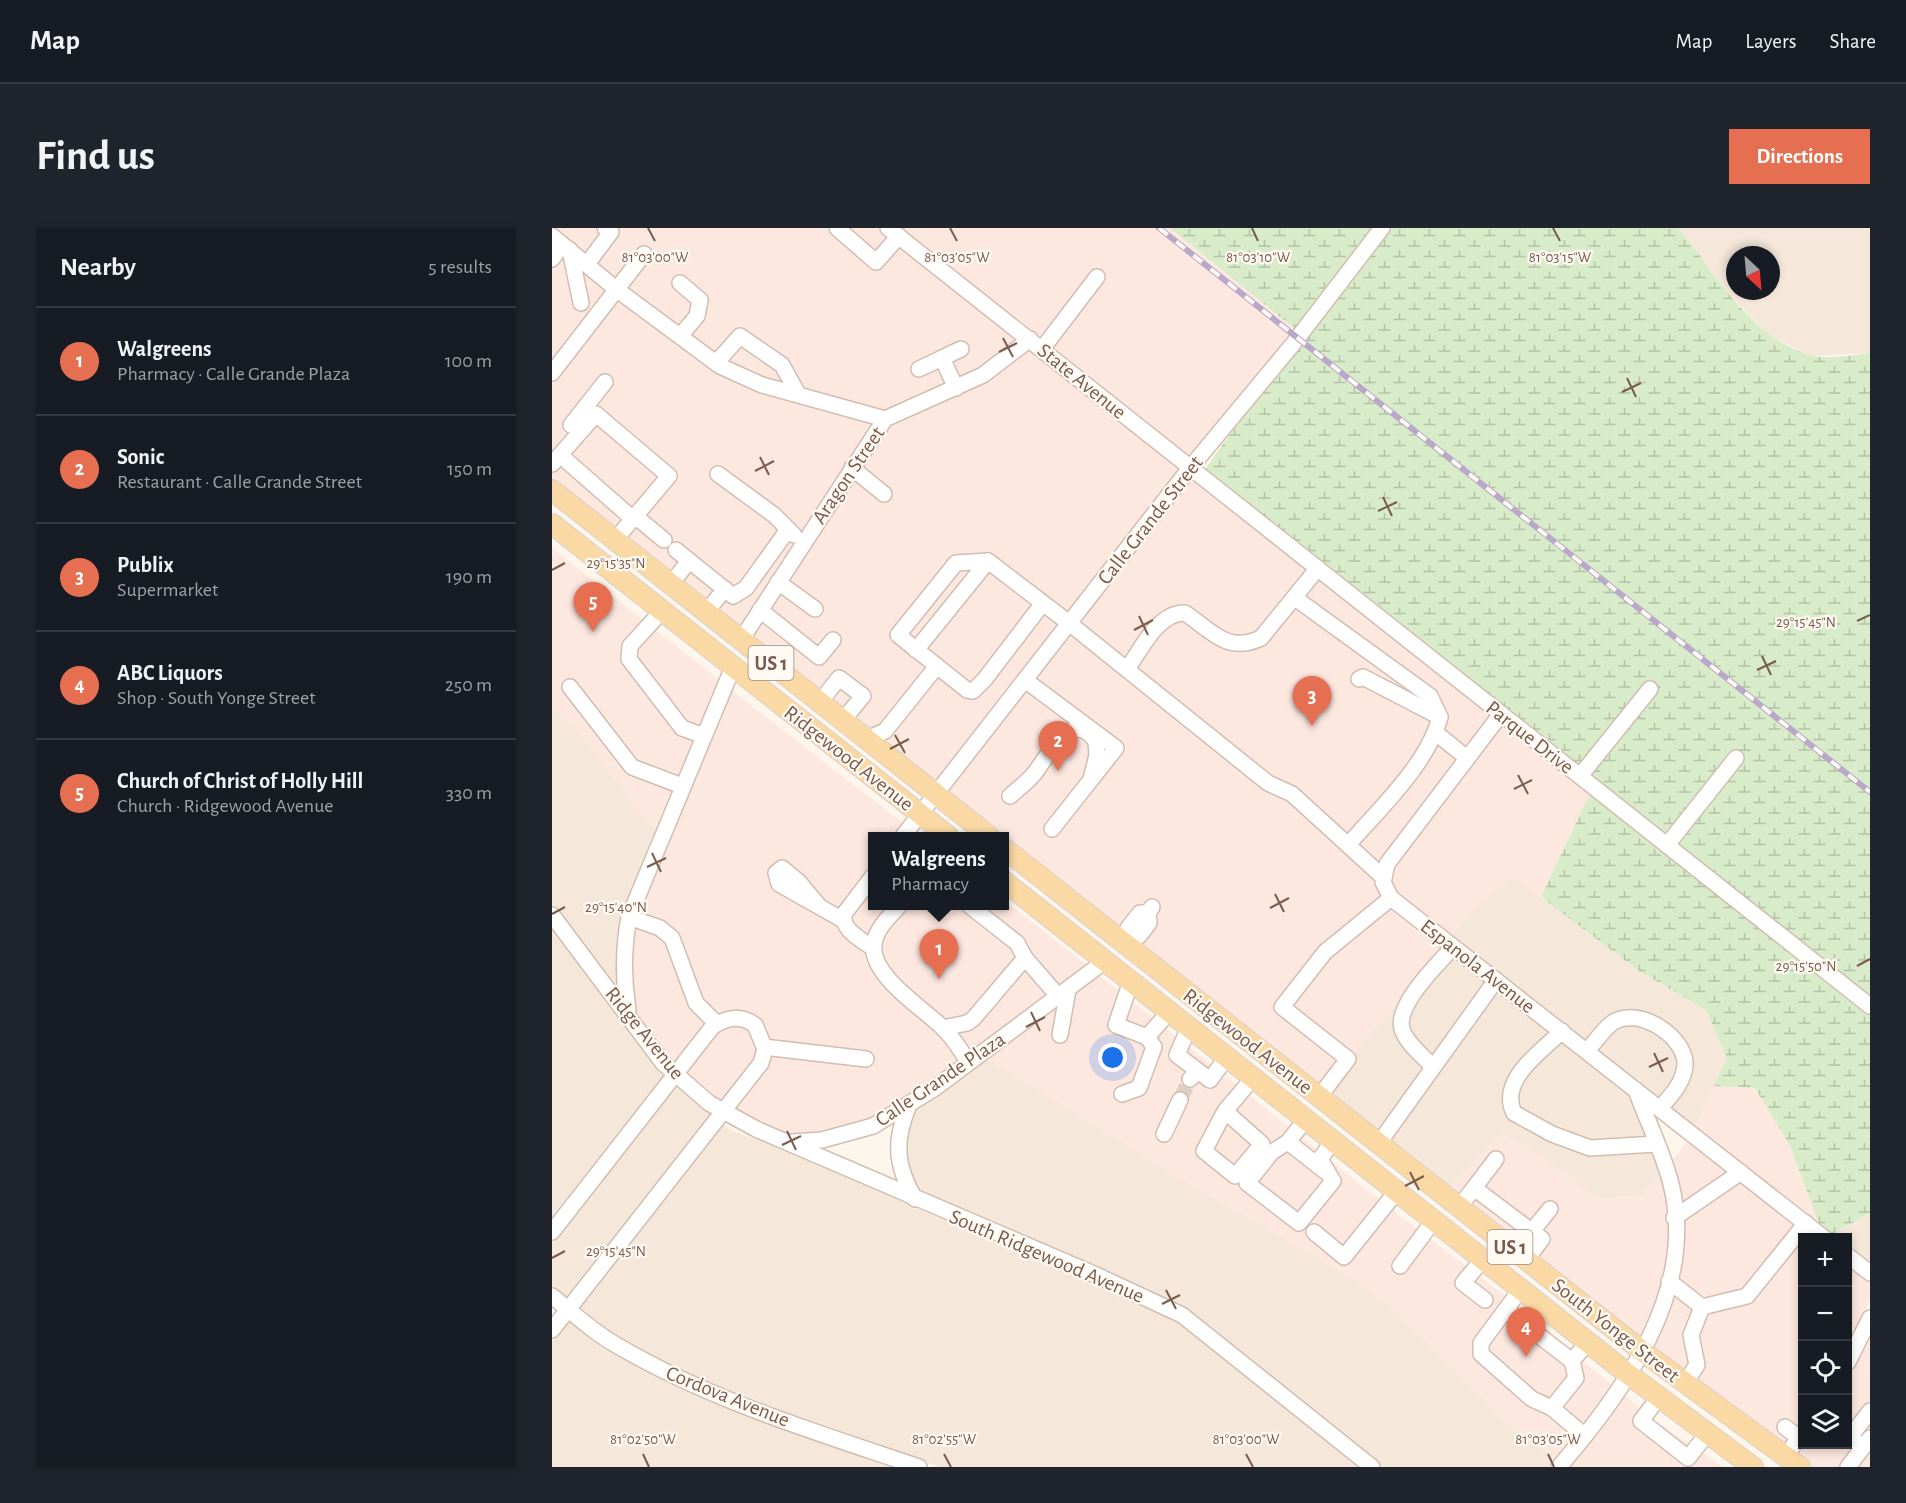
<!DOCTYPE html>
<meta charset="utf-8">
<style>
body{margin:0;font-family:"Alegreya Sans",sans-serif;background:#20242c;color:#f1f3f6}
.controls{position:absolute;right:18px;bottom:18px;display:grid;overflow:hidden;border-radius:0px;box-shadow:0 3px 9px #0003}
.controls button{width:54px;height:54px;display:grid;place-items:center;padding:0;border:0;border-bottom:2px solid #363941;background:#171b24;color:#f1f3f6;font:30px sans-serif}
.compass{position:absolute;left:1174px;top:18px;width:54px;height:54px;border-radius:50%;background:#171b24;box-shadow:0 3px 9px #0003;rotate:154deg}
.you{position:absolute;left:561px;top:830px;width:21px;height:21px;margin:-15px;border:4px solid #fff;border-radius:50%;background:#1a73e8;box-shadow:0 0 0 9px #1a73e833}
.badge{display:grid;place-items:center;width:39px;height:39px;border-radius:50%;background:#e76f51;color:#fff;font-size:20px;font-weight:700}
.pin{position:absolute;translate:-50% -50px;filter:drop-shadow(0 2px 3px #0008)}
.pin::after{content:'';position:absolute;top:32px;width:21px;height:18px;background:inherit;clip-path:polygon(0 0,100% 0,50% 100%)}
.popup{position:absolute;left:316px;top:604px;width:141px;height:78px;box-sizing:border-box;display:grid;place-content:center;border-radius:0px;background:#171b24;filter:drop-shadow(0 2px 4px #0005);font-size:20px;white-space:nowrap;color:#9ea1a6}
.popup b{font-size:22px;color:#f1f3f6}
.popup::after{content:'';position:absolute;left:50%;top:100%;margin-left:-12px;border:12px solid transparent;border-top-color:#171b24}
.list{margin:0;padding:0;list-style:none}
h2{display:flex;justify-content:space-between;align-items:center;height:78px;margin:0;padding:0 24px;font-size:26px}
h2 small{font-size:20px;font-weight:400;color:#9ea1a6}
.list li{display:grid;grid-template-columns:39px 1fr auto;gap:18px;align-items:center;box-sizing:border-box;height:108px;padding:0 24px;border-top:2px solid #363941}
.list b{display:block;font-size:22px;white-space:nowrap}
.list p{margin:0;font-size:20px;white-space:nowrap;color:#9ea1a6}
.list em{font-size:20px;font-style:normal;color:#9ea1a6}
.icon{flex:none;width:33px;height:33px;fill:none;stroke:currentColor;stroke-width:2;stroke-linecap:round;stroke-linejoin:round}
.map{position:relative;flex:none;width:1318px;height:1239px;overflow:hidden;border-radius:0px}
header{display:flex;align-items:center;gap:36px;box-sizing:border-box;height:84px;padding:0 30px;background:#171b24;border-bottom:2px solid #363941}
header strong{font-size:28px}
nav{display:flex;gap:33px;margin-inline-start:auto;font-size:21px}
.intro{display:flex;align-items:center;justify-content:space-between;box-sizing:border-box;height:144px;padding:0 36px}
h1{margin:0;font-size:42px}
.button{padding:15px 27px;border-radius:0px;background:#e76f51;color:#fff;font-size:21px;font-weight:700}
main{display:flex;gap:36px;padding:0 36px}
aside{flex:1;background:#171b24;border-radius:0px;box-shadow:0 3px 9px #0003}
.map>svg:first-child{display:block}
</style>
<header>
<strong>Map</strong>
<nav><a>Map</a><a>Layers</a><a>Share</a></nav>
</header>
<div class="intro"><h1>Find us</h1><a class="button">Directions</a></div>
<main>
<aside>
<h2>Nearby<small>5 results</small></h2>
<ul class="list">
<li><span class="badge">1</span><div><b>Walgreens</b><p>Pharmacy · Calle Grande Plaza</p></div><em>100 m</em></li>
<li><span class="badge">2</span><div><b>Sonic</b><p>Restaurant · Calle Grande Street</p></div><em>150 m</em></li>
<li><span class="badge">3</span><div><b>Publix</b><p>Supermarket</p></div><em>190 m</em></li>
<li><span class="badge">4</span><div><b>ABC Liquors</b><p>Shop · South Yonge Street</p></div><em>250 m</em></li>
<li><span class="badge">5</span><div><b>Church of Christ of Holly Hill</b><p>Church · Ridgewood Avenue</p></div><em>330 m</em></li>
</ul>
</aside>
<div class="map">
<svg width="1318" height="1239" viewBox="0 0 1318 1239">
<defs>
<pattern id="wetland-marsh" width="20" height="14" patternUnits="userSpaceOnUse" patternTransform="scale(1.5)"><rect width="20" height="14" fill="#d8ecc9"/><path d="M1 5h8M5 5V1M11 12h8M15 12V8" fill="none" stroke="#b4c2a5"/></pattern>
</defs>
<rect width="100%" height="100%" fill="#fdf6ec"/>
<g fill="#f5e8da" fill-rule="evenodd">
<path d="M1126 0H1318V125L1259 128 1217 107 1181 71ZM1183 27H1219V63H1183Z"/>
<polygon points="0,479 23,498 103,602 70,685 65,717 66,761 0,676"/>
<polygon points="961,648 1087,743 1154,782 1175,830 1143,898 1090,857 1088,852 1085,853 898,708 919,682"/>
<polygon points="0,699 113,846 0,991"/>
<polygon points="890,718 1078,866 1108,948 1091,967 1047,971 999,936 951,906 895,960 771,859 830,793"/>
<polygon points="435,830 639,957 791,1044 845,1083 904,1146 962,1200 1003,1231 997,1239 831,1239 632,1080 367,965 356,938 353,918 354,902 363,882"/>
<polygon points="124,857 160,887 15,1071 0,1059 0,1016"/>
<polygon points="172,896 180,903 237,922 358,977 361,981 364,980 542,1054 627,1094 808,1239 388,1239 182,1167 124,1142 66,1111 27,1080"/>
<polygon points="1318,985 1318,1036 1296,1019 1296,1010 1284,1009 1280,1006"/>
<polygon points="18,1091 60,1124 119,1155 179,1182 345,1239 0,1239 0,1114"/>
</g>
<g fill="#fde8e0">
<polygon points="1,0 325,0 466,111 427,140 332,184 212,149 171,132 68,55"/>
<polygon points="348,0 618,0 743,101 637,230 479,101"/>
<polygon points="0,17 164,144 321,195 188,399 0,252"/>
<polygon points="478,121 628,241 383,556 200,409 336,200 434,154"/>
<polygon points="640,251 939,487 828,633 824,652 890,718 830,793 771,859 683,794 453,611 453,608 449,608 395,565"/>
<polygon points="0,320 167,452 103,602 23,498 0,479"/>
<polygon points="179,462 368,608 321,608 321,678 453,678 453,673 535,737 379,854 318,891 294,900 238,907 206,894 170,874 117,830 83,783 78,752 79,719 84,691"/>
<polygon points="951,496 1038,565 989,669 960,649 919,682 898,707 845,666 839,653 841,640"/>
<polygon points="547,747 843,984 960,1073 1060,1157 1044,1183 1003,1231 962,1200 904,1146 845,1083 791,1044 639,957 436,831 400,857"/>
<polygon points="1162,858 1203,860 1238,918 1267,996 1143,898"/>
<polygon points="951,905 999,936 1047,971 1091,967 1108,948 1112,958 1117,1004 1112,1045 1104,1078 1087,1112 895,960"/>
<polygon points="1137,911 1261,1009 1250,1010 1250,1216 1296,1216 1296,1151 1318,1106 1318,1239 1260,1239 1099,1121 1118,1084 1126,1049 1118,936"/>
<polygon points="1296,1037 1318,1054 1318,1071 1296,1118"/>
<polygon points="1072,1167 1096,1188 1171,1239 1017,1239 1056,1193"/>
</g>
<g fill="url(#wetland-marsh)">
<polygon points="618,0 821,0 743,101"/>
<path d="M840 0H1126C1165 46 1196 108 1258 127 1275 132 1300 127 1318 125V769L652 243 692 186 747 121Z"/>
<polygon points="1038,565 1318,787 1318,985 1280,1006 1267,996 1238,918 1203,860 1162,858 1175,830 1154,782 1087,743 989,669"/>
</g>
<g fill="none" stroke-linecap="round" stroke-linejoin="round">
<polyline stroke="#dcd0c4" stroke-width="15" stroke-dasharray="15 8" stroke-linecap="butt" points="628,872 638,851"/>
<defs>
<g id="minor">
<polyline points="285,0 324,34 347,8"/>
<polyline points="336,0 1318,778"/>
<polyline points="0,8 64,61 168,138 210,157 333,191"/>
<polyline points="18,22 29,75"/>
<polyline points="0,31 10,17"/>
<polyline points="35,36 59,4 53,0"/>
<polyline points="128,108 145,88 148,72 128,55"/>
<polyline points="490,121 545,49"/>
<polyline points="390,130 409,121"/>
<polyline points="164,135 188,108 230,137 246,166"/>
<polyline points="367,141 390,130 404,160"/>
<polyline points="0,145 92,26"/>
<polyline points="19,197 53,154"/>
<polyline points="8,227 81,291"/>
<polyline points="0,236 44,186 117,248 63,312"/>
<polyline points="300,240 332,266"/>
<polyline points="166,246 222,287 242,307"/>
<polyline points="83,288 112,312"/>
<polyline points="124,322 181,368 194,360 235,303"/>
<polyline points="226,354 263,381"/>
<polyline points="119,356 137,333"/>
<path d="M743 370 878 468 888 489C876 536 827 581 796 617"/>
<polyline points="491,375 433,451 421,463 415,462 346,407 404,335 436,333 517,395 716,555 740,566 832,650"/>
<polyline points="208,382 267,429 281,412"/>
<polyline points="110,383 78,418 77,431 130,500 152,508"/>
<polyline points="154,384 173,361"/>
<polyline points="189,412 333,191 431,147 478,111"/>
<polyline points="364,422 436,333"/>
<path d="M575 441C589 422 606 384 633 385 660 403 675 426 709 410L766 340"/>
<polyline points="807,451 811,449 888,489"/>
<polyline points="473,452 564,520 500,601"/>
<polyline points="18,459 80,539 130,558"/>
<polyline points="268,474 287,450 311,468 291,492"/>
<polyline points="949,486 835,636 831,654 839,670 1272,1010"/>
<polyline points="884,505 915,530"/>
<polyline points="315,511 333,503 385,438"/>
<polyline points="1028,548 1098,461"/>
<path d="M458 568C466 561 475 554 482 546 496 528 521 478 544 514L545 527 540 547"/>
<polyline points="351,608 638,240 741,116 830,0"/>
<polyline points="1115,617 1184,530"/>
<path d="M321 648 292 686C289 702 310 712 322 721"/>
<polyline points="267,678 247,654 230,640 224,645 227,656 291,692"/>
<path d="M347 678C337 689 324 701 322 716 317 747 372 781 391 800 401 810 409 822 416 834"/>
<polyline points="418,678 465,715 473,730 507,769"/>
<polyline points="0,687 111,835 157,875 204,901 544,1047 630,1087 820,1239"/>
<polyline points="77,689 108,700 120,710 144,775 165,796"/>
<polyline points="578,707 587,708 597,695 596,685"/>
<polyline points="571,716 578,707 576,700 588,685 596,685 600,679"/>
<polyline points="579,753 564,797 595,809 617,784"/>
<path d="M76 782C71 750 71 721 77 689L181 439"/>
<polyline points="637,799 625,827 646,843"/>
<polyline points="391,800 415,795 421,791 473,730"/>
<path d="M1010 803C989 824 946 852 962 885L1000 906 1038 920 1104 916"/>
<polyline points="508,807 516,762"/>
<polyline points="212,819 314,831"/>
<path d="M1035 823C1043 814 1051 802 1060 795 1085 777 1134 808 1133 837 1132 854 1119 868 1108 880"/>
<path d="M880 838C871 828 854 815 850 801 843 777 886 736 901 719"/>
<polyline points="638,851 646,843 658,852 675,829"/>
<polyline points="570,866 587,860 602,819 595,809"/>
<polyline points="767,869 796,831 730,779 773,724 839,670"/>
<path d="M357 877C342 912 343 937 363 971"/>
<polyline points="673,883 652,923 683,948 710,916 673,883 701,850"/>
<polyline points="754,891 736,914 720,924 695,955 747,995 781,953 768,931 781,913"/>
<polyline points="612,906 628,872"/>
<polyline points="240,914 270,912 321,898 383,860 553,733"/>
<polyline points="736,914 774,944"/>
<polyline points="827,915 944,752"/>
<polyline points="922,960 944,931"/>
<polyline points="907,979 922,960 990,1011 974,1032"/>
<polyline points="1122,990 1189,944"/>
<polyline points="980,1003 998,981"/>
<path d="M0 1004 161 798C177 789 188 787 203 797L213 821 209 835 0 1102"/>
<polyline points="762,1004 792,1029 845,963"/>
<polyline points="1296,1028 1318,1045"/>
<polyline points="931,1031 911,1055 933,1072"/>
<polyline points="848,1038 882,992"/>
<polyline points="1117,1053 1150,1079"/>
<polyline points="969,1061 929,1115 929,1126 980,1171 1000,1180"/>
<path d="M0 1068C21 1085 42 1105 66 1118 160 1173 264 1204 367 1239"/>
<polyline points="954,1082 1020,1133"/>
<polyline points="1296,1134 1318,1090"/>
<polyline points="1133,1155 1145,1137 1139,1107 1150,1079 1195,1068 1254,995"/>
<polyline points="1107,1169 1089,1193 1136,1230 1155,1206"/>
<polyline points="1233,1199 1247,1210"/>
<polyline points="1033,1208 1000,1180 1024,1150 1020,1133 1036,1114"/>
<polyline points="1311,1219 1298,1209 1318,1183"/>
<polyline points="1233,1229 1250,1205"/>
<path d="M1007 1239C1072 1163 1146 1063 1119 956 1111 924 1095 893 1084 862"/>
<polyline points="1296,1239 1318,1210"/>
</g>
<g id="major">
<polyline points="0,262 437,608"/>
<polyline points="0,296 396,608"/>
<polyline points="453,621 1090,1123 1248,1239"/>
<polyline points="453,654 1076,1146 1201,1239"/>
</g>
</defs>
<use href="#minor" stroke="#d1beb0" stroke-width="18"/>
<use href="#major" stroke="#dad1cd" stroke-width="22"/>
<use href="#minor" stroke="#fff" stroke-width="15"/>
<use href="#major" stroke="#fbd9a5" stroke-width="20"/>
<defs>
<polyline id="rail" points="607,0 1318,564"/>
</defs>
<use href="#rail" stroke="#b9a8c9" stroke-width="6"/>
<use href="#rail" stroke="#fffaf3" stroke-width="4" stroke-dasharray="11" stroke-linecap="butt"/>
</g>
<path fill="none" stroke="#7a5c4d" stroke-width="2" d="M96 0 103 13M398 0 405 13M700 0 706 13M1001 0 1008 13M451 110 461 129M447 124 465 115M1075 150 1084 169M1070 164 1089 155M208 229 217 247M203 243 222 233M831 269 840 288M826 283 845 274M0 342 13 335M587 388 596 407M1305 393 1318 387M582 402 601 392M1210 428 1219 447M1205 442 1224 433M343 507 353 525M338 521 357 511M966 547 976 566M962 561 980 552M100 625 109 644M95 639 114 630M723 666 732 684M718 680 737 670M0 686 13 679M1305 738 1318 731M479 784 488 803M474 799 493 789M1102 825 1111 844M1097 839 1116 830M235 903 244 922M230 917 249 908M858 944 867 962M853 958 872 948M0 1030 13 1023M614 1062 624 1081M610 1076 628 1067M91 1226 97 1239M392 1226 399 1239M694 1226 701 1239M996 1226 1002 1239"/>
<g text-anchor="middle" stroke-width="4.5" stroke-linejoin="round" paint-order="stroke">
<g fill="#fffaf3" stroke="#a28b7f" stroke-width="1.5">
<rect x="196.5" y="418" width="45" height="34" rx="4.5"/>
<rect x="935.5" y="1002" width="45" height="34" rx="4.5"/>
</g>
<g font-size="20" font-weight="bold" fill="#7a5c4d">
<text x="219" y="442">US 1</text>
<text x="958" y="1026">US 1</text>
</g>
<g font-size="21" fill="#7a5c4d" stroke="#fffaf3">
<text transform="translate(530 153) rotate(39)" y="7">State Avenue</text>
<text transform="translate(296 247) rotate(-56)" y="7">Aragon Street</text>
<text transform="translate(598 292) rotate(-52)" y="7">Calle Grande Street</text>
<text transform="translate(978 509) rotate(38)" y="7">Parque Drive</text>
<text transform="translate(297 530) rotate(38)" y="7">Ridgewood Avenue</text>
<text transform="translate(926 738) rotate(38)" y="7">Espanola Avenue</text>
<text transform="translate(93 805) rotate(51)" y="7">Ridge Avenue</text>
<text transform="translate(696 813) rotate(38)" y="7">Ridgewood Avenue</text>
<text transform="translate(388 851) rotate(-34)" y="7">Calle Grande Plaza</text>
<text transform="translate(495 1028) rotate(23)" y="7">South Ridgewood Avenue</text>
<text transform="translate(1064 1102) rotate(38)" y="7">South Yonge Street</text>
<text transform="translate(176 1168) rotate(22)" y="7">Cordova Avenue</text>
</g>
</g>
<g font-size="15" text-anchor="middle" fill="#7a5c4d" stroke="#fffaf3" stroke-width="4.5" stroke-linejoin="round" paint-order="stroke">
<text x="405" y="34">81°03'05"W</text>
<text x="706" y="34">81°03'10"W</text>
<text x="1008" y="34">81°03'15"W</text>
<text x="103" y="34">81°03'00"W</text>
<text x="64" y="340">29°15'35"N</text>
<text x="1254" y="399">29°15'45"N</text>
<text x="64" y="684">29°15'40"N</text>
<text x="1254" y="743">29°15'50"N</text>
<text x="64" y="1028">29°15'45"N</text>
<text x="91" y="1216">81°02'50"W</text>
<text x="392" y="1216">81°02'55"W</text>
<text x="694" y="1216">81°03'00"W</text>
<text x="996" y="1216">81°03'05"W</text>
</g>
</svg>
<div class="controls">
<button>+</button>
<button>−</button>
<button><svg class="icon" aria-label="locate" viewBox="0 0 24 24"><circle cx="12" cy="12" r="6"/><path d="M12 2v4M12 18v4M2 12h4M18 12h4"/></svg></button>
<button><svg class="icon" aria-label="layers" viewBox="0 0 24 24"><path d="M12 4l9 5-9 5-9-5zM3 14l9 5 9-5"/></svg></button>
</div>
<svg class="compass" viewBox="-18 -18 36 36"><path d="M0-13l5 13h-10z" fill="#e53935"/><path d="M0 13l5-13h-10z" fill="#9ea1a6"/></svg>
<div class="you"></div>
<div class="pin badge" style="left:387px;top:751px">1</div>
<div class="popup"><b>Walgreens</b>Pharmacy</div>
<div class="pin badge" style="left:506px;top:543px">2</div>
<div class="pin badge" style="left:760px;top:498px">3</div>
<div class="pin badge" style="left:974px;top:1129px">4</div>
<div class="pin badge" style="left:41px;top:404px">5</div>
</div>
</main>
